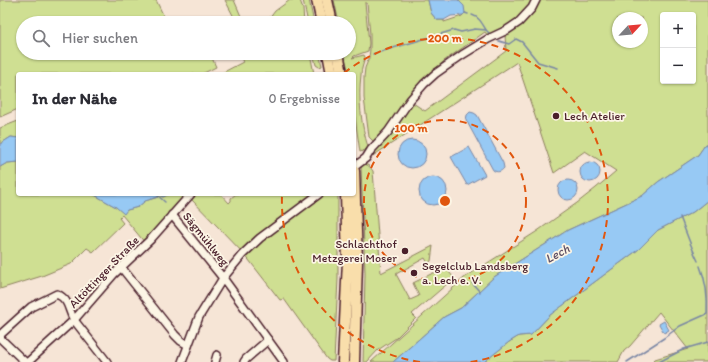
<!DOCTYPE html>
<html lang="de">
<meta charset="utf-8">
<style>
body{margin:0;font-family:Itim,sans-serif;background:#f2f2f3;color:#2b2b33}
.controls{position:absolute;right:12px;top:12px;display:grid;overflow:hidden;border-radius:4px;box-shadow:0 1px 3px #0004}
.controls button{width:36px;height:36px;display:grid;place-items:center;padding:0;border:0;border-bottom:1px solid #e1e1e2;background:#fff;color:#2b2b33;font:20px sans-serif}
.compass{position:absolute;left:612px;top:12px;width:36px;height:36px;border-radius:50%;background:#fff;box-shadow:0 1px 3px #0004;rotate:64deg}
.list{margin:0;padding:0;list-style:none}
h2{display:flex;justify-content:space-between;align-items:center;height:52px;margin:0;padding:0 16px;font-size:17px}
h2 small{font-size:13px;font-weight:400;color:#7c7c81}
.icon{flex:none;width:22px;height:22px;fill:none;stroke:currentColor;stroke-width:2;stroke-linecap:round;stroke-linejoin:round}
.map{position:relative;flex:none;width:708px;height:362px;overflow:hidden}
.search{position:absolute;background:#fff;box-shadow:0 1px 3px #0004;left:16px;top:16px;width:340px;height:44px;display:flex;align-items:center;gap:10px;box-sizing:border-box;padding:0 14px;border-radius:22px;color:#7c7c81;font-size:15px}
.panel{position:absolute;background:#fff;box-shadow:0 1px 3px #0004;left:16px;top:72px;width:340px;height:124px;border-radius:4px}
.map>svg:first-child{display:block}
</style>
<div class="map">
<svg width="708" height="362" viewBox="0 0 708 362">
<rect width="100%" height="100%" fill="#f6e5d6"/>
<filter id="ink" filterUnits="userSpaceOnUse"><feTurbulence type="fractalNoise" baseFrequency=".025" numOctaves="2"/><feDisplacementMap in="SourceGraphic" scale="8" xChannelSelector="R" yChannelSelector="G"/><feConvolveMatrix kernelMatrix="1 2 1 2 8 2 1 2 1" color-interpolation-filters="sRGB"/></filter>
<g filter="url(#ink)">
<g fill="#cfdf92" stroke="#8c7f5e" fill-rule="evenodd">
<polygon points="0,0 156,0 167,23 23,23 23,53 210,53 216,67 202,74 18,74 18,109 0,117"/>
<polygon points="225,0 234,0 244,23 237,23"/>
<polygon points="290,0 300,0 303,9 304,23 266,23 275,11"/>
<polygon points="303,0 309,0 314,23 308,23"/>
<path d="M334 0H428L431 13 437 20H444V22L462 16 465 13 459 1 458 0H533C528 10 513 24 503 30 498 32 493 34 488 36L485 32 444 61 422 82 385 130 374 142 369 137 364 98V77L365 68 369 58 370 49V34L367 3H365L369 43 368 51 354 56 352 58 364 55 365 57C364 63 361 69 361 75 358 99 361 124 368 147L365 150 360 152 354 111V74H349L344 53H349V23H339Z"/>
<path d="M539 0H708V143L705 145 698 155 658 182 642 196 568 230 494 277 461 308 444 317 393 362H371L464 278 536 232 577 203 596 188 616 171 585 151 554 173 517 62 371 157 413 103 425 111 506 51 505 35 520 26 535 9ZM663 15H693V81H663ZM618 18H642V42H618Z"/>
<polygon points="244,53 310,53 314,74 220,74 243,62 240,56"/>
<polygon points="313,53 319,53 322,66 319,67 316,65"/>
<polygon points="18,121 18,138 11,137 0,144 0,128"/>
<polygon points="18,162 18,194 93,194 116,207 124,213 127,210 138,207 145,201 158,197 159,195 163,197 169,194 188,194 146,244 122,215 119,218 123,223 93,252 87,248 71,264 42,276 0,289 0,167 7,163"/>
<polygon points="365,164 369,166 373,171 381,273 433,246 431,261 428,263 425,258 396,274 410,300 419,296 413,283 433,273 440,272 445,267 454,278 412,314 416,318 396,338 378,350 367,362 363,362 365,273 361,166"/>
<polygon points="196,194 221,194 229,203 231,201 231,198 236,194 338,194 338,279 334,361 330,361 327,359 284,299 280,300 245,255 191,199"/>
<polygon points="708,200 708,362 652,362 655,359 688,349 659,312 630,346 624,351 618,362 484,362 509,342 519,336 531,335 550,315 639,249 658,230 693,212"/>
</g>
<g fill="#97c9f4" stroke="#7885a4">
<polygon points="428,0 458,0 464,6 465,13 463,15 451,16 444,20 437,20 431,13"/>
<path d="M470 112 474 113 477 115 503 163 504 168C501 172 497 173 493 170L466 120 467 115Z"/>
<polygon points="11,137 18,138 18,162 7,163 0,167 0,144"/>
<circle cx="412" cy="154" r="14"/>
<polygon points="708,143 708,200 693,212 658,230 639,249 550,315 531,335 519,336 509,342 484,362 393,362 444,317 461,308 494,277 568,230 642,196 658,182 698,155 705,145"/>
<polygon points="469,147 485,175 467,185 451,157"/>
<circle cx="590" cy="172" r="10"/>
<circle cx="433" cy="191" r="14"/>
<circle cx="568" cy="190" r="10"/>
<polygon points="93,194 169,194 163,197 160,195 158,197 145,201 138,207 127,210 124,214 116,207"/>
<polygon points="664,321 669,330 664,333 659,324"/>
</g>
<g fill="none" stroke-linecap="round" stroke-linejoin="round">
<g stroke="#7885a4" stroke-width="1.5">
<polyline points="465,13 468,14"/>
<path d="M472 15C479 17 482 23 486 30"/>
<polyline points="499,41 509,44 516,39 522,42 538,62 558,68"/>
<polyline points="373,54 454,30 461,32 475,29 486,30 490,34"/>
<polyline points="156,194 165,202"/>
<path d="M680 217C686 232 691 247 698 261"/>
<polyline points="472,283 480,292"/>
<path d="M627 362 664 338 680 326 707 314C708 297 706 281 700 266"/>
<polyline points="659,362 684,349 708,342"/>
</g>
<defs>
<g id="minor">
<polyline points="354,167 366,158 371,150 388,132 410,100 424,84 435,74 462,55 488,39 507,30 519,22 532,8 536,0"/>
<polyline points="172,215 223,278 284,362"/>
<polyline points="121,267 175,335 181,341 188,345"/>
<path d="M25 362 1 339 0 335 31 307 57 294C70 300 68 310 74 320L107 362"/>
<polyline points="28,362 74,320 114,274 151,239 191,194"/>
<polyline points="182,362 199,317 223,278 242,255 260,238 319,194"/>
<polyline points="215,362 217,355"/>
<polyline points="244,362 246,359 268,340"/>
</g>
<g id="highway">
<polyline points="317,0 322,23"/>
<polyline points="327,0 332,23"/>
<polyline points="328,53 332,74"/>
<polyline points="338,53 342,74"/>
<polyline points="343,362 348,261 346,194"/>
<polyline points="354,362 357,262 354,171"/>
</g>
</defs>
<use href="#minor" stroke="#4a1f2b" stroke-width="10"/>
<use href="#highway" stroke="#4a1f2b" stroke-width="13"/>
<use href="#minor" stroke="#fcf5e5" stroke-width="7"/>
<use href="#highway" stroke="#f9deab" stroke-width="10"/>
</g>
</g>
<g fill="none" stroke="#e0560e" stroke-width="2" stroke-dasharray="7 5">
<circle cx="445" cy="201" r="81"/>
<path d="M420 362A163 163 0 0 1 282 195M344 73A163 163 0 1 1 470 362"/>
</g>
<g fill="#4a1f2b" stroke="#fcf5e5" stroke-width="1.5">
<circle cx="556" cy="116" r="4"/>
<circle cx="405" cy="251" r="4"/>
<circle cx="414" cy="273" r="4"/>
</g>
<g text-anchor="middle" stroke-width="3.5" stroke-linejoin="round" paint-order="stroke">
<g font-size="12" fill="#4a1f2b" stroke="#fcf5e5" text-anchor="start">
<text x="564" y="120">Lech Atelier</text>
<text x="397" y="248" text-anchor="end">Schlachthof<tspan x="397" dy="14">Metzgerei Moser</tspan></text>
<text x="422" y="270">Segelclub Landsberg<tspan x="422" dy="14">a. Lech e. V.</tspan></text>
</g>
<g font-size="12" fill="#4a1f2b" stroke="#fcf5e5">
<text transform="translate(206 239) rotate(51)" y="4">Sägmühlweg</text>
<text transform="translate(104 272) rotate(-46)" y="4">Altöttinger Straße</text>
</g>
<g font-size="13" font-style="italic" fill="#615267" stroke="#fcf5e5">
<text transform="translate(557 253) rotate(-29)" y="5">Lech</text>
</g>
</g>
<circle cx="445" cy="201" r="6" fill="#e0560e" stroke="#fcf5e5" stroke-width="2"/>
<g font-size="12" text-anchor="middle" font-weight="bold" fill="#e0560e" stroke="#fcf5e5" stroke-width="3.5" stroke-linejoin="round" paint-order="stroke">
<text x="445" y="42">200 m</text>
<text x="411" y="132">100 m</text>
</g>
</svg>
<div class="controls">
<button>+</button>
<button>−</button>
</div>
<svg class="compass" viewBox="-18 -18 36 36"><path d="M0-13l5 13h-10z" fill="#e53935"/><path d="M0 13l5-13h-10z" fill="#7c7c81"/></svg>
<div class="search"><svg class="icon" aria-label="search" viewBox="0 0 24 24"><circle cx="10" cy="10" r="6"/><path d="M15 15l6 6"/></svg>Hier suchen</div>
<section class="panel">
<h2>In der Nähe<small>0 Ergebnisse</small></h2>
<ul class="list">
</ul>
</section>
</div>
